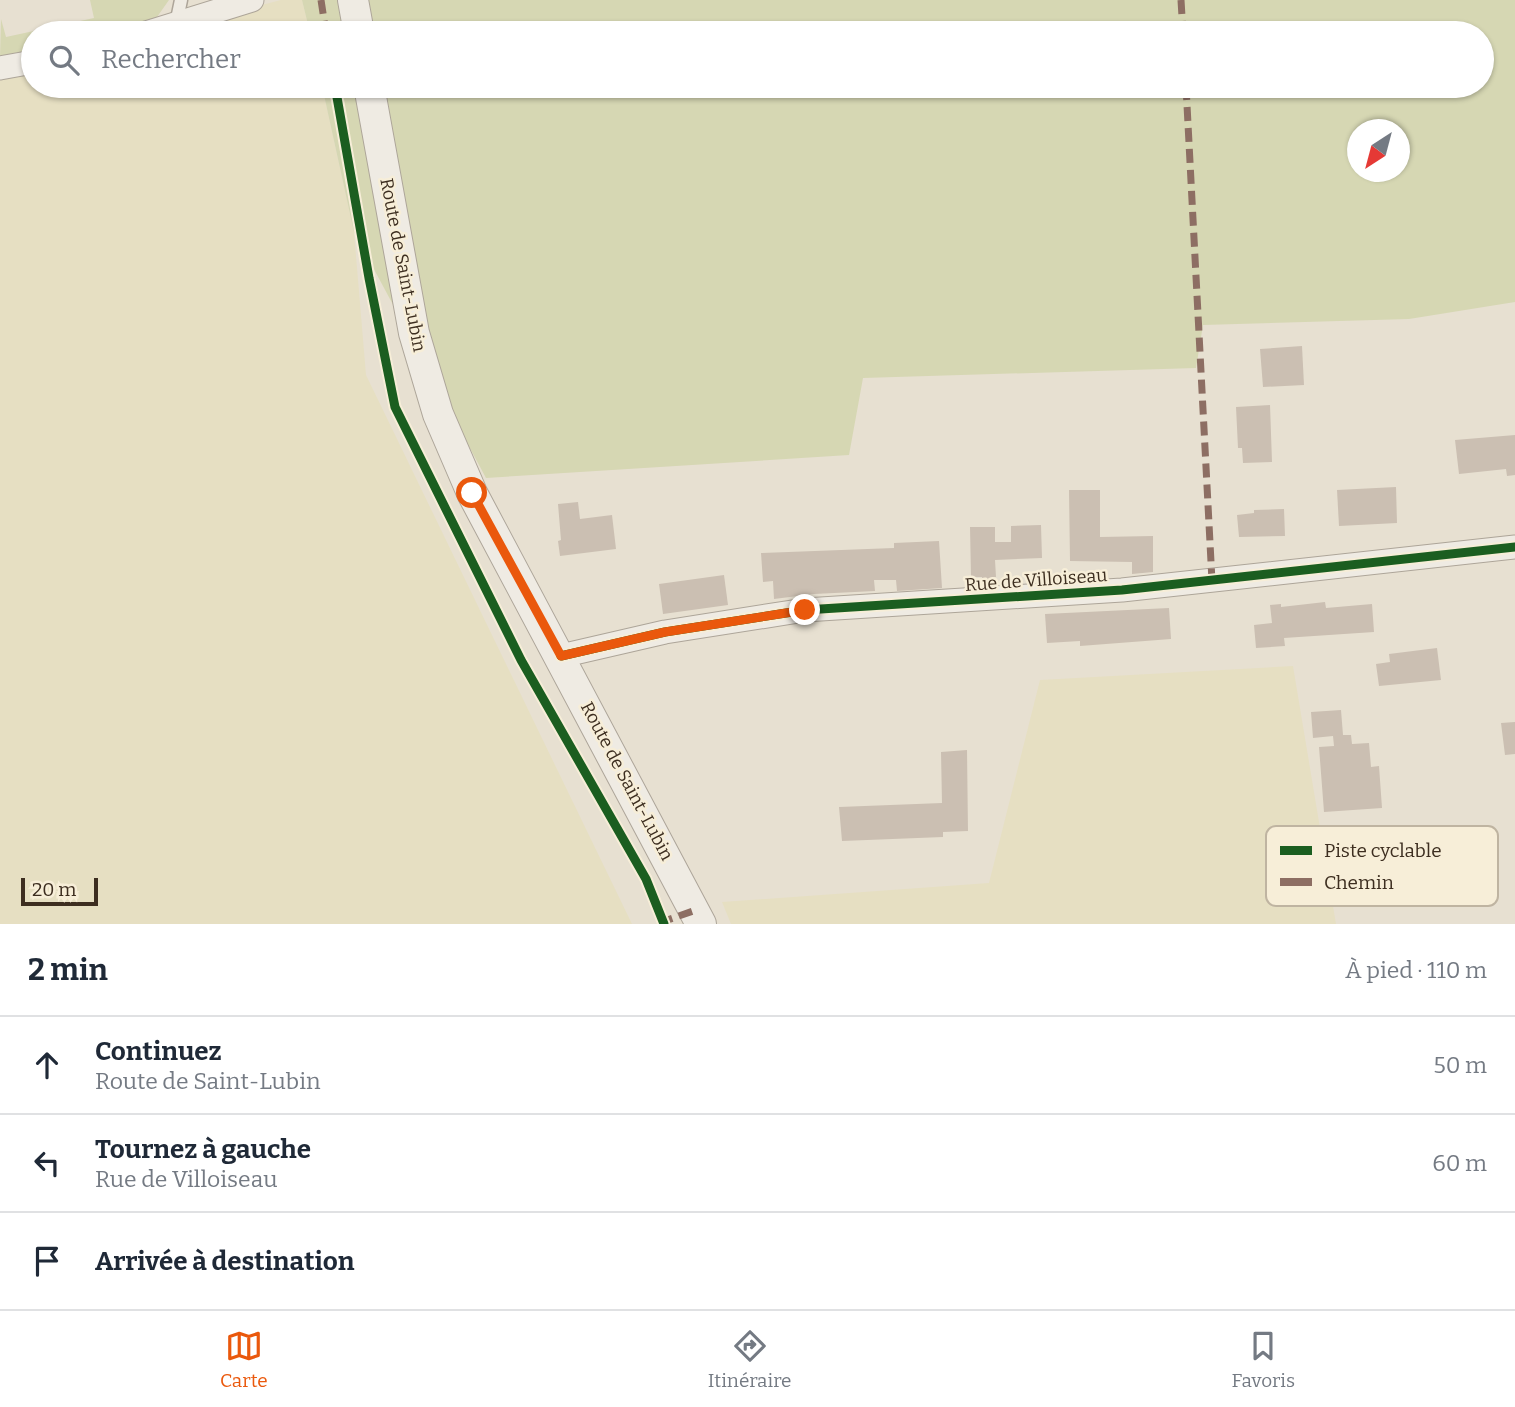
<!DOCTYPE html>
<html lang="fr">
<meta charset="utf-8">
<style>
body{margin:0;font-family:Bitter,serif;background:#f2f2f3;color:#1f2937}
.compass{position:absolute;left:1347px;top:119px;width:63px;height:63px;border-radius:50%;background:#fff;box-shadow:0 2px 5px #0004;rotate:216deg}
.scale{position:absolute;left:21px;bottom:18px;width:77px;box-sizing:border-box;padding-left:7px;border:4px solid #3d2e20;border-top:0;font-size:19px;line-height:24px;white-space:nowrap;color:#3d2e20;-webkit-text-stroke:5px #f7eed8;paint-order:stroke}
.stop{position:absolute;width:21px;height:21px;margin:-16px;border:5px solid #ea580c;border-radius:50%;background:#fff}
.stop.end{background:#ea580c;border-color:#fff;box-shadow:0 2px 7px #0008}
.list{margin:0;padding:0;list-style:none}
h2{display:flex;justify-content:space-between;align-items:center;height:91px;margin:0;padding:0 28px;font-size:30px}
h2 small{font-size:23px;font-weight:400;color:#747a83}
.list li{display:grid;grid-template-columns:46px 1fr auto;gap:21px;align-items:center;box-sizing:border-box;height:98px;padding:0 28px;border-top:2px solid #e0e1e3}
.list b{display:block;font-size:26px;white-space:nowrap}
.list p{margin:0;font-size:23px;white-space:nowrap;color:#747a83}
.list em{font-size:23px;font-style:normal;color:#747a83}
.icon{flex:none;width:38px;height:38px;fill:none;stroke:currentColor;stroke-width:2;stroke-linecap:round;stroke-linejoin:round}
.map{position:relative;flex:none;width:1515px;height:924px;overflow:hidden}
.search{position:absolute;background:#fff;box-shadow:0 2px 5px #0004;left:21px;right:21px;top:21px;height:77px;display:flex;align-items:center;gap:18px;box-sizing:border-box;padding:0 24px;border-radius:38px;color:#747a83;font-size:26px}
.sheet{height:385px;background:#fff}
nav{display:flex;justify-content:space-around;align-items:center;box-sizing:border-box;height:98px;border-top:2px solid #e0e1e3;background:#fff;font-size:19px;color:#747a83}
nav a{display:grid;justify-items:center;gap:4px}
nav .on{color:#ea580c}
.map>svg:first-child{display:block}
</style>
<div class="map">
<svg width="1515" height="924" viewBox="0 0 1515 924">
<rect width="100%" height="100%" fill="#e7e0d1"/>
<g fill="#e6dfc2">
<polygon points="281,0 302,0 310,33 153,33"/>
<polygon points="33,64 33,86 322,86 354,232 366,375 632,924 0,924 0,73"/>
<polygon points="1293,666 1336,924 731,924 722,902 989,883 1040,680"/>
</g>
<g fill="#d6d7b3" fill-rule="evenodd">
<polygon points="90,0 169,0 157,17 105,33 33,33 33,52 0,58 1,19 6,37 94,18"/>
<path d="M302 0H1515V302L1409 319 1203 325 1196 368 863 378 849 455 486 478 354 232 322 86H1482V33H310ZM1358 130H1400V172H1358Z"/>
</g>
<g fill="#cbbfb2">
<polygon points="1302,346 1304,385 1263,387 1260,349"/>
<polygon points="1270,405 1272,462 1243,463 1242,448 1238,448 1236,407"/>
<polygon points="1515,435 1515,475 1507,476 1506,469 1459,474 1455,440"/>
<polygon points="1396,487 1397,523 1339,526 1337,490"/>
<polygon points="1069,490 1100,490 1100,537 1153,536 1153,572 1132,574 1132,562 1070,561"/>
<polygon points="578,502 580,519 612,515 616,549 560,556 558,541 561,540 558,504"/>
<polygon points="1284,509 1285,536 1239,537 1237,515 1254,513 1254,510"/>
<polygon points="1041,525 1042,558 995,560 996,577 992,577 991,583 982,584 982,577 971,577 970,527 995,527 995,542 1011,542 1011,526"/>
<polygon points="939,541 942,588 897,591 896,580 874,580 875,591 814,594 774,599 773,581 763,582 761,553 894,548 894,543"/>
<polygon points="724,575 728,605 663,614 659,584"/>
<polygon points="1325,602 1326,608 1372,604 1374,632 1284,638 1285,646 1256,648 1254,625 1272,623 1270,605 1281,604 1281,607"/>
<polygon points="1169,608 1171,639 1080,646 1080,641 1047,643 1045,614"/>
<polygon points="1437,648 1441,680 1379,686 1376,664 1390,662 1389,654"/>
<polygon points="1341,710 1343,735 1351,735 1352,744 1369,743 1371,767 1379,766 1382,808 1324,812 1319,747 1334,746 1333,736 1313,738 1311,712"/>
<polygon points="1515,722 1515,754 1505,755 1501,723"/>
<polygon points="967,750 968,831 943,832 943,837 842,841 839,807 942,803 941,752"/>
</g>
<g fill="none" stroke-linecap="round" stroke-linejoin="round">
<defs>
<polyline id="service" points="176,24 181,0"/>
<g id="minor">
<polyline points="146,33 252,0"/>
<polyline points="0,68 33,62"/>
<polyline points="561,656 665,632 805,610 1122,590 1515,547"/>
</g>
<g id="tertiary">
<polyline points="353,0 359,33"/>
<polyline points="369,86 414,333 438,414 472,493 701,924"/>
</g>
</defs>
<use href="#service" stroke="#ada599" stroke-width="15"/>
<use href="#minor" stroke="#ada599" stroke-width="25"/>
<use href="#tertiary" stroke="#ada599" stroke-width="32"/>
<use href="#service" stroke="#efebe3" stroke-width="12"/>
<use href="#minor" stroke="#efebe3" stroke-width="23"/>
<use href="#tertiary" stroke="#efebe3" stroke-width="30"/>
<g stroke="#8d6e63" stroke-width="7" stroke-dasharray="14 7" stroke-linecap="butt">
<polyline points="321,0 326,33"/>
<polyline points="1181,0 1183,33"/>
<polyline points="1186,86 1212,581"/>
<polyline points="659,923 696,910"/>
</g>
<defs>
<g id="cycleway">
<polyline points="335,86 369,278 395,407 521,660 646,879 664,924"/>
<polyline points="561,656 665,632 805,610 1122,590 1515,547"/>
</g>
</defs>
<use href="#cycleway" stroke="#f7eed8" stroke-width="13"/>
<use href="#cycleway" stroke="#1b5e20" stroke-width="9"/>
</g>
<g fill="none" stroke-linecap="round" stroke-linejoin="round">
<polyline stroke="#ea580c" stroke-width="9" points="472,493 561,656 665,632 805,610"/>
</g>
<g text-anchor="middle" stroke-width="5" stroke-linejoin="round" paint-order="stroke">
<g font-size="18" fill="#3d2e20" stroke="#f7eed8">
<text transform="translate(403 265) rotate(79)" y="6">Route de Saint-Lubin</text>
<text transform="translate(1036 580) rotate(-4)" y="6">Rue de Villoiseau</text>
<text transform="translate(627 781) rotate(62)" y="6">Route de Saint-Lubin</text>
</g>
</g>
<rect x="1266" y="826" width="232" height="80" rx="10" fill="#f7eed8" stroke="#bfb4a1" stroke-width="2"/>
<rect x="1280" y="846" width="32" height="9" fill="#1b5e20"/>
<rect x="1280" y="878" width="32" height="8" fill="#8d6e63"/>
<g font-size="19" fill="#3d2e20">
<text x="1324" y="857">Piste cyclable</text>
<text x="1324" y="889">Chemin</text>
</g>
</svg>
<svg class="compass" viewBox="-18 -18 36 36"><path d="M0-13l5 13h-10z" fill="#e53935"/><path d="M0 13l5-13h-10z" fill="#747a83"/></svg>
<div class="scale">20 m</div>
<div class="stop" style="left:472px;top:493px"></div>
<div class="stop end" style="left:805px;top:610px"></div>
<div class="search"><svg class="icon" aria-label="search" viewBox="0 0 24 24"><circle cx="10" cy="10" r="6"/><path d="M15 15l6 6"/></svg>Rechercher</div>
</div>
<section class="sheet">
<h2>2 min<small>À pied · 110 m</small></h2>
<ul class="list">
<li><svg class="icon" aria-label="ahead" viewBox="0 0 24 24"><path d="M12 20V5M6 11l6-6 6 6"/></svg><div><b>Continuez</b><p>Route de Saint-Lubin</p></div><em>50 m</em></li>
<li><svg class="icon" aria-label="left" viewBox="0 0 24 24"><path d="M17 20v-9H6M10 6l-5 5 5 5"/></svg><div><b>Tournez à gauche</b><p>Rue de Villoiseau</p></div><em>60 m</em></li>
<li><svg class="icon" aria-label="arrive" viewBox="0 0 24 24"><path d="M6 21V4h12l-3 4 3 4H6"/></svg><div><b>Arrivée à destination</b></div></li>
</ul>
</section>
<nav>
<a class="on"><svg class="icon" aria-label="map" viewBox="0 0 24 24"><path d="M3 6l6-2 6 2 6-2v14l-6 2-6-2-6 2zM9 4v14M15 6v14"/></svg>Carte</a>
<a><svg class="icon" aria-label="directions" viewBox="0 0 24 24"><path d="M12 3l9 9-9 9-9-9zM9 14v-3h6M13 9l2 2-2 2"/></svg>Itinéraire</a>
<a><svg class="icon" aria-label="saved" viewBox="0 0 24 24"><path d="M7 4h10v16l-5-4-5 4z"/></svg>Favoris</a>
</nav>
